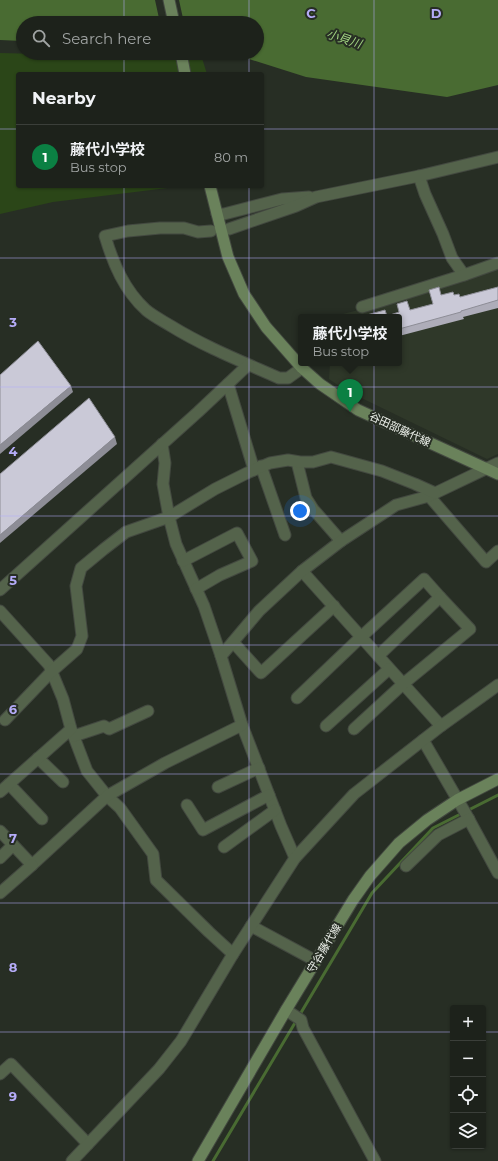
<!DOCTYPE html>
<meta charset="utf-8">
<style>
body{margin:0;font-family:Montserrat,"Noto Sans JP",sans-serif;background:#2a2f28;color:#f1f3f6}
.controls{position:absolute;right:12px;bottom:12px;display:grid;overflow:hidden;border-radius:4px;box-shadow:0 1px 3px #0004}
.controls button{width:36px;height:36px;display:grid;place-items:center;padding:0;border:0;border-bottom:1px solid #3b3f3a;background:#1d221b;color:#f1f3f6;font:20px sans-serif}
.you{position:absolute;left:300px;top:511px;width:14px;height:14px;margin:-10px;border:3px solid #fff;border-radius:50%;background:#1a73e8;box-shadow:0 0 0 6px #1a73e833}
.badge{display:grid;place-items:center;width:26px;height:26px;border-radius:50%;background:#0b8043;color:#fff;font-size:13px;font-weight:700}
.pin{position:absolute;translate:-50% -33px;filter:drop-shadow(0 1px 2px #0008)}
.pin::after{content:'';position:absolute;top:21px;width:14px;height:12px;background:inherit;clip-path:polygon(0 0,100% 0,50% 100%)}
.popup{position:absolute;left:298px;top:314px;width:104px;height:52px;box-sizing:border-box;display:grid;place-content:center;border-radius:4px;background:#1d221b;filter:drop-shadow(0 1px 3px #0005);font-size:13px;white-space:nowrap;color:#a0a4a3}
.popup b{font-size:15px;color:#f1f3f6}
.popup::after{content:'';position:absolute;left:50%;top:100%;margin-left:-8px;border:8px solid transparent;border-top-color:#1d221b}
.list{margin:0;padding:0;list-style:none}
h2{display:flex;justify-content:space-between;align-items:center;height:52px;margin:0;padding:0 16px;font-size:17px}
h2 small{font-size:13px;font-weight:400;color:#a0a4a3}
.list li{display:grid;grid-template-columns:26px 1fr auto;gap:12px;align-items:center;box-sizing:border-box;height:64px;padding:0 16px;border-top:1px solid #3b3f3a}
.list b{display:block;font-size:15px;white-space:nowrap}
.list p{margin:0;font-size:13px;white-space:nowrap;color:#a0a4a3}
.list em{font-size:13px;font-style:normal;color:#a0a4a3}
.icon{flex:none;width:22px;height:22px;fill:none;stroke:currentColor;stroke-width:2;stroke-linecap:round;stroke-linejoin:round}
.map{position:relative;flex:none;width:498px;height:1161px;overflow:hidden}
.search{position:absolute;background:#1d221b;box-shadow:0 1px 3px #0004;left:16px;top:16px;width:248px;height:44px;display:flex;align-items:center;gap:10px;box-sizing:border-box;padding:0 14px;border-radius:22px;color:#a0a4a3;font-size:15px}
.panel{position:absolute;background:#1d221b;box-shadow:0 1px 3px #0004;left:16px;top:72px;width:248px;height:116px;border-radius:4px}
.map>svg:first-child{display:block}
</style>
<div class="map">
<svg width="498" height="1161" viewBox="0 0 498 1161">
<rect width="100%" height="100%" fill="#272e24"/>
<polygon fill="#2f3829" points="498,268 498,454 487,459 345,390 329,379 330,363 399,363 399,317 331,317 414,296"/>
<polygon fill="#2b4618" points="0,53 202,58 207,74 18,74 18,186 184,186 53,202 0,214"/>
<g fill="#496b32">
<polygon points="0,0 155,0 160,23 23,23 23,41 0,40"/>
<polygon points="179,0 498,0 498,85 447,97 306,77 230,53 257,53 257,23 184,23"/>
</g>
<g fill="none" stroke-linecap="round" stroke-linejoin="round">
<polyline stroke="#496b32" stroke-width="3" points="213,1161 372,893 433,828 498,795"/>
<defs>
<g id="minor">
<polyline points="419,176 425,194 443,234 452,258 464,275"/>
<polyline points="217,214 224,214 282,199 309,197"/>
<polyline points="229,229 296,206 316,197 419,176 498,157"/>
<path d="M211 231 198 232 184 228H160L128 231 105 236C113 263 124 290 146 310 153 316 163 321 171 326 205 347 243 362 279 378H288L302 368"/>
<polyline points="362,307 464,275 498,263"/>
<polyline points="228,384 254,470"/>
<polyline points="162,444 165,463 163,484 169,517 176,544 204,606 221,656 242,725 281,826 295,858"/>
<polyline points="297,462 306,498 313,509 341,541"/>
<polyline points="261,466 285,535"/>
<polyline points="429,496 486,562 498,551"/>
<polyline points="183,561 237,533 252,561 220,575 196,589"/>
<polyline points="302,571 441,726"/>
<polyline points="0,590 198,412 248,365"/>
<polyline points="0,611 49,665 63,699 71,729 87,771 107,796 120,808 153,854 156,880 209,932 233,954"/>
<polyline points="233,642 261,673 334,606"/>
<polyline points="221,656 259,611 302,571 341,541 396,505 429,496 498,463"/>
<polyline points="297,698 361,637 424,579 440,597 378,656"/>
<polyline points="5,720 52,671 77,649 82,636 76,586 81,568 104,549 126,532 169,517 215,489 247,473 270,463 288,460 300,462 313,462 331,457 382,471 415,484 435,493"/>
<polyline points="326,726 389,669"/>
<polyline points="354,729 403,684 470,629 440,597"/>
<polyline points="74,736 104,726 109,729 148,711"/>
<polyline points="423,740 466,814 498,873"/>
<polyline points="38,758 63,782"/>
<polyline points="9,784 42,819"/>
<polyline points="218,787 259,768"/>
<polyline points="0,792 71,729"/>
<polyline points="187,805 203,830 269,795"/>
<polyline points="0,831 32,865 107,796 165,763 242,725"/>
<polyline points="224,847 275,810"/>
<polyline points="0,858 13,845"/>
<polyline points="406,866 438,835 469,819"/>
<polyline points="0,893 32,865"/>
<polyline points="251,926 316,961"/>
<polyline points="286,1010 301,1020 303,1028 375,1161"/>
<polyline points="0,1074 11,1064 88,1144"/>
</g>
<polyline id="tertiary" points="72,1161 159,1069 181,1041 233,954 295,858 354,794 441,726 498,685"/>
<g id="secondary">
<polyline points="169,0 174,23"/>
<polyline points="181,53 185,74"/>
<polyline points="210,186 228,257 244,294 266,327 302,368 320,384 358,410 498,474"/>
<polyline points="198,1161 286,1010 353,900 370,876 399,843 427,820 457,800 498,779"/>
</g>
</defs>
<use href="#minor" stroke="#434940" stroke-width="13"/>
<use href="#tertiary" stroke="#434940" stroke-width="13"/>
<use href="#secondary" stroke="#434940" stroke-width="13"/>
<use href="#minor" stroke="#54634b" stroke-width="11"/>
<use href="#tertiary" stroke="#54634b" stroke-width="11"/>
<use href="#secondary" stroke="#6a825b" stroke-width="11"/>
</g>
<polygon fill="#aeadb9" points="498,287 498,308 463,317 464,319 399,336 399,317 410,310 433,304 442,295 454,295 460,297"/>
<g fill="#8d8d96">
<polygon points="71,386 73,392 0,454 0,445"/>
<polygon points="115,437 117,444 0,543 0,535"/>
</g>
<g fill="#cac9d7" stroke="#8d8d96">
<polygon points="439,287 441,295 453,292 454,295 459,294 460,297 498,287 498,300 461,311 461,312 399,329 399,317 364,317 363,316 385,310 387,316 399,312 397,304 407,301 410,310 433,304 429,290"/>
<polygon points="38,341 71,386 0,445 0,375"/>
<polygon points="89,398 115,437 0,535 0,474"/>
</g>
<path fill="none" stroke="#b5acf8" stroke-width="1" stroke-opacity="0.55" d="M124 0V23M249 0V23M374 0V1161M124 53V74M249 53V74M0 129H18M262 129H498M124 186V1161M249 186V1161M0 258H498M0 387H498M0 516H498M0 645H498M0 774H498M0 903H498M0 1032H453M483 1032H498"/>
<g text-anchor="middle" stroke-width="4" stroke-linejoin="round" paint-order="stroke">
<g font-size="11" fill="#edf1eb" stroke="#272e24">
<text transform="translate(400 429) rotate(25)" y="4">谷田部藤代線</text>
<text transform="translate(324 948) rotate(-59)" y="4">守谷藤代線</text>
</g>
<g font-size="12" font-style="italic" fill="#a2d582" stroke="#272e24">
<text transform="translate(344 39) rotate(18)" y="4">小貝川</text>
</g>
</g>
<g font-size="13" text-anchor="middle" font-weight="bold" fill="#b5acf8" stroke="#272e24" stroke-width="4" stroke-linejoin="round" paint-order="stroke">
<text x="311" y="18">C</text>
<text x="436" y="18">D</text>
<text x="13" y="327">3</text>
<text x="13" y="456">4</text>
<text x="13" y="585">5</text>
<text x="13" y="714">6</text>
<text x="13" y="843">7</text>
<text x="13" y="972">8</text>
<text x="13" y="1101">9</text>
</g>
</svg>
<div class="controls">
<button>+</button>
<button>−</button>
<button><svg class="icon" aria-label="locate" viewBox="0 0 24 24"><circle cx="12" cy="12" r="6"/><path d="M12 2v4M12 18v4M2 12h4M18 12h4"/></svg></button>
<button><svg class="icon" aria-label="layers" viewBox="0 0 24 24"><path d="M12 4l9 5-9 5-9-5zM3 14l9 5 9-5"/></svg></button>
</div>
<div class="you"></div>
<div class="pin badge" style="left:350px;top:412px">1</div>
<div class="popup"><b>藤代小学校</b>Bus stop</div>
<div class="search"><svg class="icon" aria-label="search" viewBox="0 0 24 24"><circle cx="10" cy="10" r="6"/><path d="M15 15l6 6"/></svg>Search here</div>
<section class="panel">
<h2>Nearby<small></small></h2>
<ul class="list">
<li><span class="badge">1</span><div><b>藤代小学校</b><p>Bus stop</p></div><em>80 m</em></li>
</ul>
</section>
</div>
